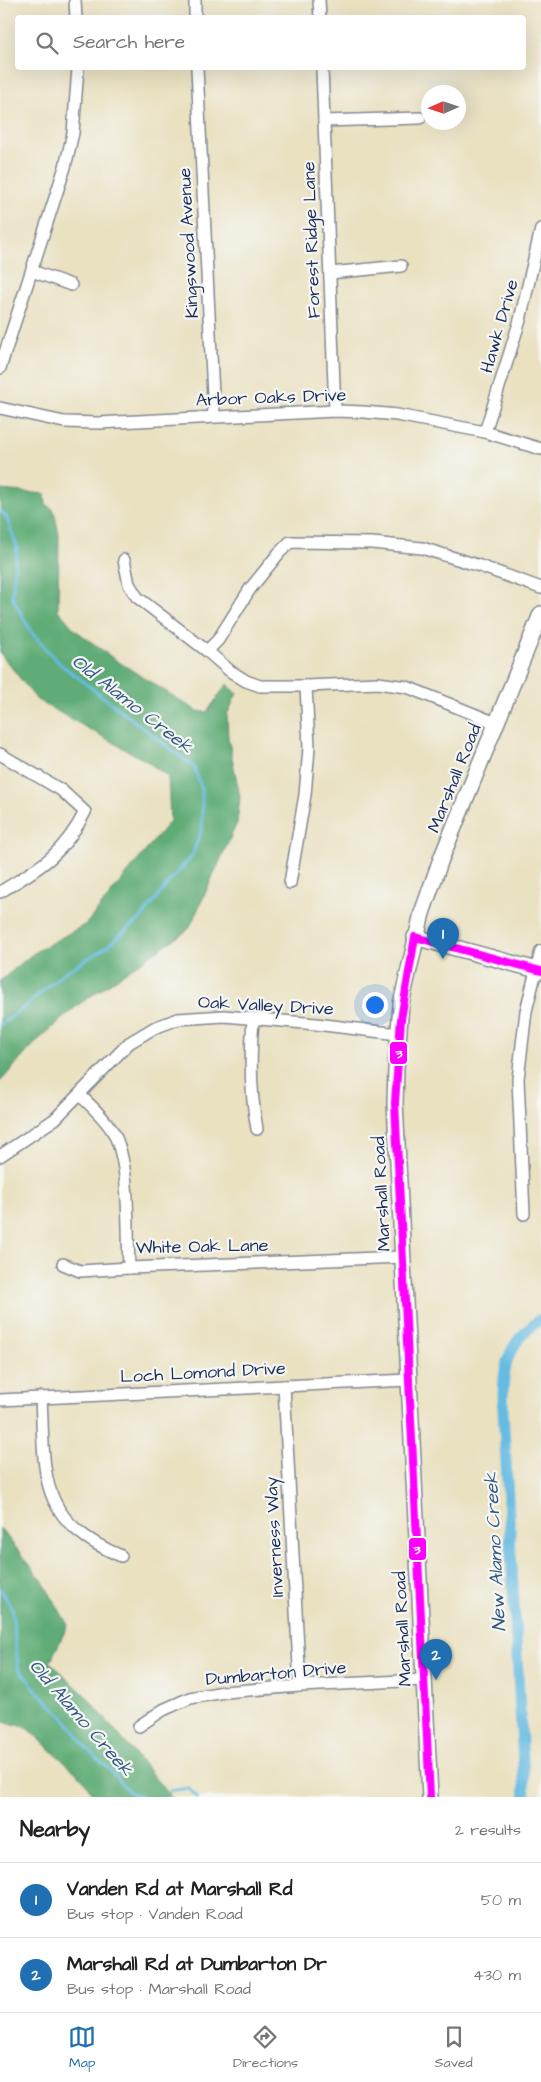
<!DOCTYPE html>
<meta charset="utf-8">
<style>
body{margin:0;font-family:"Architects Daughter",sans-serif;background:#f6f6f6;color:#222}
.compass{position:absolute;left:421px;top:85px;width:45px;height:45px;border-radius:50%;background:#fff;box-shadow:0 5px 20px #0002;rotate:267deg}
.you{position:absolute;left:374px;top:1004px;width:18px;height:18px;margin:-12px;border:4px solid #fff;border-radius:50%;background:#1a73e8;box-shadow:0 0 0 8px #1a73e833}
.badge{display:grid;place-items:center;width:32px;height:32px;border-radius:50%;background:#1f6fb2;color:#fff;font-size:16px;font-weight:700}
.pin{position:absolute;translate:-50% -41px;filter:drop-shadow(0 1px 2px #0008)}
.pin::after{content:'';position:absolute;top:26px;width:18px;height:15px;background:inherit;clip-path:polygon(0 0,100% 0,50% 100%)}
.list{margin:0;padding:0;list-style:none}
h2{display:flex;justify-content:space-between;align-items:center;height:65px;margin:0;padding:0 20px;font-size:21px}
h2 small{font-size:16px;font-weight:400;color:#767676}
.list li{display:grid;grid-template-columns:32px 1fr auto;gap:15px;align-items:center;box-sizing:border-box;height:75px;padding:0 20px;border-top:1px solid #e0e0e0}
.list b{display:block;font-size:19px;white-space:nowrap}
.list p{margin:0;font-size:16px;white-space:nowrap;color:#767676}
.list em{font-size:16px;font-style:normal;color:#767676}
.icon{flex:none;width:28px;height:28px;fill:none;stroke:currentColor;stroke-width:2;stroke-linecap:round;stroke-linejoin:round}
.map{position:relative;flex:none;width:541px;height:1797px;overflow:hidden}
.search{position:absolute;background:#fff;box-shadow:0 5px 20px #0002;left:15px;right:15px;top:15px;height:55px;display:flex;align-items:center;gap:12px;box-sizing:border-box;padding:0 18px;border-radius:5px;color:#767676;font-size:19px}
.sheet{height:215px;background:#fff}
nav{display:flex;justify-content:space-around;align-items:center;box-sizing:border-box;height:70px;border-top:1px solid #e0e0e0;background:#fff;font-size:14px;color:#767676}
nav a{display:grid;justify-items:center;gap:2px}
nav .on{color:#1f6fb2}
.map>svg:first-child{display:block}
</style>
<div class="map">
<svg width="541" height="1797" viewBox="0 0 541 1797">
<rect width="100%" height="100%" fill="#f6f6f2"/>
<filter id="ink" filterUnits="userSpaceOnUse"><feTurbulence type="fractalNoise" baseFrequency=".02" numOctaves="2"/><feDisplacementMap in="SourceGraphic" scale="10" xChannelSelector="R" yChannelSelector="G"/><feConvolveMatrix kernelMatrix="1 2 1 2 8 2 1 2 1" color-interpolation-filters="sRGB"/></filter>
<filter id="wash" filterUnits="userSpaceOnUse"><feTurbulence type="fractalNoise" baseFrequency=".0096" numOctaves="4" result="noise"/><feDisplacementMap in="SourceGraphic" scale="20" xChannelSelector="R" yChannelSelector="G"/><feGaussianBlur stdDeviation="1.12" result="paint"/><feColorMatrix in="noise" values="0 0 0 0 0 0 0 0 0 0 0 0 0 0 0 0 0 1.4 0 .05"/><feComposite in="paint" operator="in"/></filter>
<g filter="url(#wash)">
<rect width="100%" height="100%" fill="#eae1c1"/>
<g fill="#5fac76" stroke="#3d6e6a">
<polygon points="0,490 45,494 46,505 54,510 59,535 58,610 74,629 114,659 197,711 207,712 227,684 237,693 227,715 228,737 240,797 237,823 189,929 78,1005 37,1041 0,1082 0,981 35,952 86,924 170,821 168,777 148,762 37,700 0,653"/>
<polygon points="0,1528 42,1580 68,1625 50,1662 87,1697 171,1797 94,1797 84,1780 26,1727 3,1722 0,1714"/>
</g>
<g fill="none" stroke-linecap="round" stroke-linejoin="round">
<g stroke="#66bbe2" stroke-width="3">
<polyline points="0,511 6,516 17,547 12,597 31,632 59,663 194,767 202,790 202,828 192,856 169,882 142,917 105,948 62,974 25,1007 0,1025"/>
<polyline points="0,1589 12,1608 18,1668 37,1691 67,1721 86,1748 113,1773 129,1792 141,1797"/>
<polyline points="170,1791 188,1788 197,1797"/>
</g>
<path stroke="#66bbe2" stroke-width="11" d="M525 1797 503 1410C503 1368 504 1345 541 1319"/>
</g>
</g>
<g filter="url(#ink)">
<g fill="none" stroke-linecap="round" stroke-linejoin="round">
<defs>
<g id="minor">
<polyline points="75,0 76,18"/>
<polyline points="195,0 195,18"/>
<polyline points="319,0 320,18"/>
<polyline points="197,68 214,416"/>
<polyline points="322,68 335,411"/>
<polyline points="324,121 420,118"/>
<polyline points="32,271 71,285"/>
<polyline points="330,273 401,266"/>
<polyline points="0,368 65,167 73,133 78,68"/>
<polyline points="0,408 64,422 98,423 335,411 364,412 397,415 485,432 541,449"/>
<polyline points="485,432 520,320 541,229"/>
<polyline points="124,560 129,584 137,597 207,651 230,671 246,681 260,686 306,686 378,683 407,687 496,723"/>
<polyline points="207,651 218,640 250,589 279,553 290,542 372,543 422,548 480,566 541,588"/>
<path d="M0 754 61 790 85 812C63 855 40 868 0 892"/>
<polyline points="290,883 305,795 309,748 306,686"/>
<path d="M253 1019C250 1056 250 1092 257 1129"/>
<path d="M80 1095C91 1106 105 1118 113 1132 131 1164 127 1231 129 1268L402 1257"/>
<polyline points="0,1156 55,1119 129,1043 154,1028 178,1019 224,1016 316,1024 398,1034"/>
<polyline points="524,1214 518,1079 526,1011 541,951"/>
<polyline points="63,1264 80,1271 129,1268"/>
<polyline points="284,1386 300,1686"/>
<path d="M41 1397C45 1477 37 1520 121 1556"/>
<polyline points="0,1400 408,1380"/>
<polyline points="139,1726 163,1710 190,1698 224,1692 300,1686 423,1680"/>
</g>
<g id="tertiary">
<polyline points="415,937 541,971"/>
<polyline points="430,1797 395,1103 396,1069 401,1004 422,913 441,859 541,614"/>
</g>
</defs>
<use href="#minor" stroke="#828890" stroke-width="14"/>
<use href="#tertiary" stroke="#828890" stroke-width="18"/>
<use href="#minor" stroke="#fff" stroke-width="11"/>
<use href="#tertiary" stroke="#fff" stroke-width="15"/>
<defs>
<polyline id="bus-1" points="430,1797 395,1103 401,1019 415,937 541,971"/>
</defs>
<use href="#bus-1" stroke="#f6f6f2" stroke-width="11"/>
<use href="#bus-1" stroke="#f0f" stroke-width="8"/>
</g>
</g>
<g text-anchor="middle" stroke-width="4.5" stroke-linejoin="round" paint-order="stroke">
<g font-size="18" fill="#1b2f5e" stroke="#f6f6f2">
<text transform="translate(311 240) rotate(-92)" y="6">Forest Ridge Lane</text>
<text transform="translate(188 243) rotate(-93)" y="6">Kingswood Avenue</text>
<text transform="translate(499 326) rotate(-74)" y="6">Hawk Drive</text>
<text transform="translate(271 397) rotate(-2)" y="6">Arbor Oaks Drive</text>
<text transform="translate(454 778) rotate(-68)" y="6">Marshall Road</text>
<text transform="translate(266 1005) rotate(3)" y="6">Oak Valley Drive</text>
<text transform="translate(381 1194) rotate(-93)" y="6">Marshall Road</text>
<text transform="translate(202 1246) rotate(-1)" y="6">White Oak Lane</text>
<text transform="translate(203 1372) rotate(-3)" y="6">Loch Lomond Drive</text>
<text transform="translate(274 1537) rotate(-93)" y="6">Inverness Way</text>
<text transform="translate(402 1629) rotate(-93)" y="6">Marshall Road</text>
<text transform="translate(276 1673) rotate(-5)" y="6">Dumbarton Drive</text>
</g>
<g font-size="19" font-style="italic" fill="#325986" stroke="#f6f6f2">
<text transform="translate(133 703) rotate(38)" y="7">Old Alamo Creek</text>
<text transform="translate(494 1552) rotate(-93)" y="7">New Alamo Creek</text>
<text transform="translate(82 1717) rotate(49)" y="7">Old Alamo Creek</text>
</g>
</g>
<g stroke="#f6f6f2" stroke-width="2">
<rect x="389" y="1041" width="19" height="24" rx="5" fill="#f0f"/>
<rect x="408" y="1537" width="19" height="24" rx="5" fill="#f0f"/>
</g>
<g font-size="14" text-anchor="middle" font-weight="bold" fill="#fff">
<text x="399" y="1058">3</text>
<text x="417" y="1554">3</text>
</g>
</svg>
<svg class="compass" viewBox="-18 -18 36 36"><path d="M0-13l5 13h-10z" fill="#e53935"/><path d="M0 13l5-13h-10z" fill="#767676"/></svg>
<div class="you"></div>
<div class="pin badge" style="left:443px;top:959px">1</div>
<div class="pin badge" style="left:436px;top:1680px">2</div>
<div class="search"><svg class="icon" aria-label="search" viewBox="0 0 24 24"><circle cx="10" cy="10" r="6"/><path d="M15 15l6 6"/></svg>Search here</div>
</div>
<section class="sheet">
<h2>Nearby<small>2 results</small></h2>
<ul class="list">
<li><span class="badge">1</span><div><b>Vanden Rd at Marshall Rd</b><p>Bus stop · Vanden Road</p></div><em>50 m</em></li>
<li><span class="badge">2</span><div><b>Marshall Rd at Dumbarton Dr</b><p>Bus stop · Marshall Road</p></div><em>430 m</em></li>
</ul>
</section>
<nav>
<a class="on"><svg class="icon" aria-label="map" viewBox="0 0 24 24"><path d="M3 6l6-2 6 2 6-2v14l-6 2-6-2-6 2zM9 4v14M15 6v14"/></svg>Map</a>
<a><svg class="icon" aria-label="directions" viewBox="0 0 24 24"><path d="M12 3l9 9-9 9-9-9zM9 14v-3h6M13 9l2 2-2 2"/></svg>Directions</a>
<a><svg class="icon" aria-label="saved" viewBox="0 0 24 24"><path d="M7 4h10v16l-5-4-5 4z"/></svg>Saved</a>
</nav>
